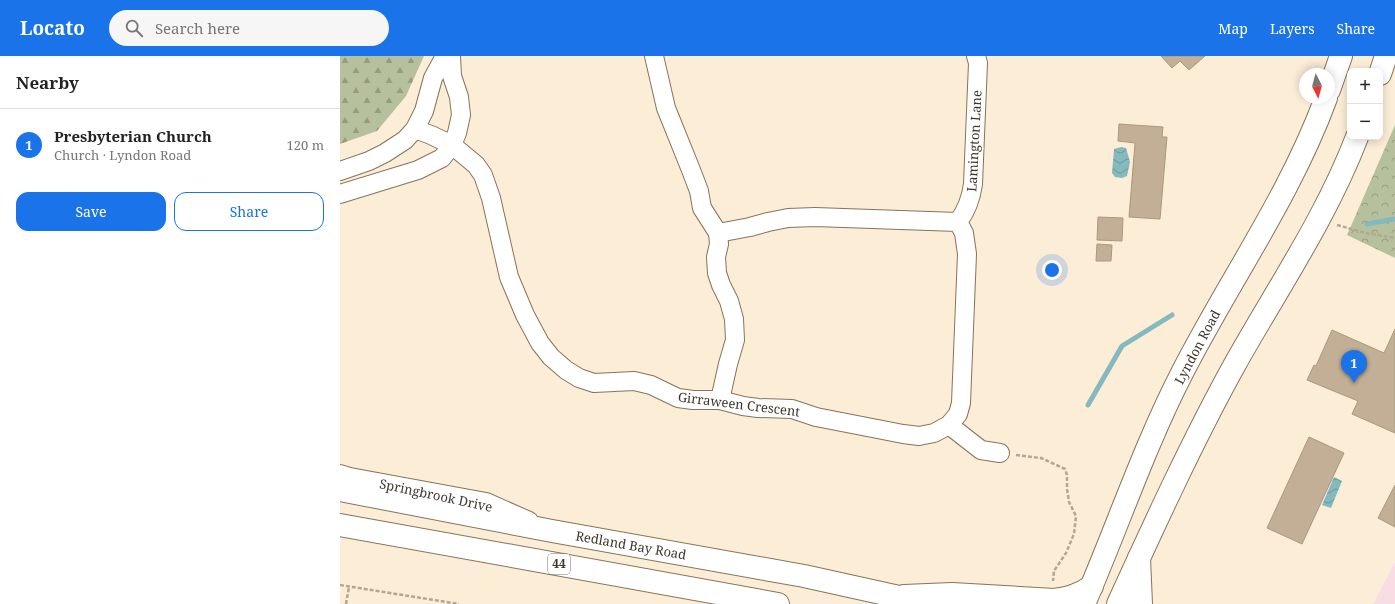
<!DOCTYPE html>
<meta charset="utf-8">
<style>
body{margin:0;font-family:"Noto Serif",serif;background:#f6f6f6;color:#222}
.controls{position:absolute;right:12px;top:12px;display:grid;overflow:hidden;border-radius:8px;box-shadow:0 2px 10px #0003}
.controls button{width:36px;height:36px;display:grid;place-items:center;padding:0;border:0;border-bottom:1px solid #e0e0e0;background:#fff;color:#222;font:20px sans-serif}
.compass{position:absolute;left:959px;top:12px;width:36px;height:36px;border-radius:50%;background:#fff;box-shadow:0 2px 10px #0003;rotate:174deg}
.you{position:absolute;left:712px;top:214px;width:14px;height:14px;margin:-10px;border:3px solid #fff;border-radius:50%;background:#1a73e8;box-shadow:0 0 0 6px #1a73e833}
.badge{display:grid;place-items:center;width:26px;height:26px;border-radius:50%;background:#1a73e8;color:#fff;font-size:13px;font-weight:700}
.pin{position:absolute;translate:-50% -33px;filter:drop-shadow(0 1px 2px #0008)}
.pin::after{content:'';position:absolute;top:21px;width:14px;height:12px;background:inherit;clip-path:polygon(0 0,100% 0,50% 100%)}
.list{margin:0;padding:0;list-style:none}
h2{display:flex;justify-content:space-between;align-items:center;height:52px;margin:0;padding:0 16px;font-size:17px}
h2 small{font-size:13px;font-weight:400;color:#767676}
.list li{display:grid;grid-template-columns:26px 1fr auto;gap:12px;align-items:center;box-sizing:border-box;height:72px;padding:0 16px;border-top:1px solid #e0e0e0}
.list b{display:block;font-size:15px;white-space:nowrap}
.list p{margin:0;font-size:13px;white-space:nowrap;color:#767676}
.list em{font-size:13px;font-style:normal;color:#767676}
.actions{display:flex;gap:8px;padding:12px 16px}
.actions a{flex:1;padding:9px 0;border:1px solid #1a73e8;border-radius:12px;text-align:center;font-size:14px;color:#1a73e8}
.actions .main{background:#1a73e8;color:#fff}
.icon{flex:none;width:22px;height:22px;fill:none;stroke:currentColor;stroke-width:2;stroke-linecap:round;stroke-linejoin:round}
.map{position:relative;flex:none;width:1055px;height:548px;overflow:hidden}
header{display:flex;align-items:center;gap:24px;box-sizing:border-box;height:56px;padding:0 20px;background:#1a73e8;color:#fff}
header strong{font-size:19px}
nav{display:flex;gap:22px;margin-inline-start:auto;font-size:14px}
.search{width:280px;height:36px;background:#f6f6f6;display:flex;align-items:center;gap:10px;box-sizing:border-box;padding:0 14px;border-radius:22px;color:#767676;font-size:15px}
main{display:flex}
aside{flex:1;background:#fff}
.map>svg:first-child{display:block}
</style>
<header>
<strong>Locato</strong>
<div class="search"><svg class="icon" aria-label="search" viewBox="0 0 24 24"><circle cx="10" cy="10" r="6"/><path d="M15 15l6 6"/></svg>Search here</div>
<nav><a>Map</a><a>Layers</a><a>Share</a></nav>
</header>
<main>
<aside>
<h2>Nearby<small></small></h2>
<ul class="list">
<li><span class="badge">1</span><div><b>Presbyterian Church</b><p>Church · Lyndon Road</p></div><em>120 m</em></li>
</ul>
<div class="actions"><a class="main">Save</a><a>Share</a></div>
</aside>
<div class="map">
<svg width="1055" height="548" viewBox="0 0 1055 548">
<defs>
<pattern id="forest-firs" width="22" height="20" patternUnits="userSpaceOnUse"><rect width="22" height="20" fill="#b7c09c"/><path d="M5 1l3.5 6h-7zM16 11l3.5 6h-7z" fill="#969d7f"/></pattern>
<pattern id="park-crowns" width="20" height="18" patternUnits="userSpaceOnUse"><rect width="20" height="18" fill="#b7c09c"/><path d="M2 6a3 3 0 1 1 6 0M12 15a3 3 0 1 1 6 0" fill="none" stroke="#969d7f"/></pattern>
<pattern id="water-waves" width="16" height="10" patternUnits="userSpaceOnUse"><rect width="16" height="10" fill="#83b9bf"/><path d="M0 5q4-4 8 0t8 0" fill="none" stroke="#6d979b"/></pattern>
</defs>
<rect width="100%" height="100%" fill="#fcedd7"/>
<polygon fill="#f8dde4" points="1055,506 1055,548 1033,548"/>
<polygon fill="url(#forest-firs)" points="0,0 84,0 66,40 37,75 0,88"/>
<polygon fill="url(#park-crowns)" points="1055,69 1055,202 1007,179"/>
<g fill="url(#water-waves)">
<polygon points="781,91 786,92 790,106 787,120 782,122 775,121 772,117 774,93"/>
<polygon points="994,421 1002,425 991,452 982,449"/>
</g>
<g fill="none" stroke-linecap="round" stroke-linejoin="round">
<g stroke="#83b9bf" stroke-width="5">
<polyline points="1027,168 1055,163"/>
<polyline points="748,349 782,290 832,259"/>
</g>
</g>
<g fill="#c2af95" stroke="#aa987e">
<polygon points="821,0 865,0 849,14 840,5 832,12"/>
<polygon points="779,68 823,71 822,81 827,81 820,163 789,161 795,87 778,85"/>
<polygon points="758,161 783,162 782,185 757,184"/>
<polygon points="757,188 772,189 771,205 756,205"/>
<polygon points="1055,273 1055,377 1012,358 1018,345 967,324 974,309 976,310 992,274 1044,297"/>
<polygon points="969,381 1004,397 962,488 927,472"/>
<polygon points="1055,429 1055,471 1038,462"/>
</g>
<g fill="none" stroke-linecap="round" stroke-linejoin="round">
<defs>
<g id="minor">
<polyline points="75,73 91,79 112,89 136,109 143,119 151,142 169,221 185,259 200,287 211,301 226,314 239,322 254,327 294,325 311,329 338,342 353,344 380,344 403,350 418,352 452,353 476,361 563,378 579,380 594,377 609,369 618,358 621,347 627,198 624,177 618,166 475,161 448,162 428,166 410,171 378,177 362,152 359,135 351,114 326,52 314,0"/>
<polyline points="0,115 29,105 45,97 65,84 75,73 84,55 93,22 105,0"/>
<polyline points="0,138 78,114 102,102 112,89 117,77 121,59 119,41 112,20 111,0"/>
<path d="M618 166C627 154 631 143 633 128L638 7 636 0"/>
<polyline points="378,177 379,188 376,201 377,217 381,229 389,245 394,263 395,284 388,308 380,344"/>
<polyline points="609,369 641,394 660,397"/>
<polyline points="0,418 10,421 146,446 189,465"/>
</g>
<g id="secondary">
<polyline points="1040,18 1046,0"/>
<polyline points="989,34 1001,0"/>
<path d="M744 548C777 472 804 391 842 317 889 225 950 140 986 42"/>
<path d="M778 548C815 467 852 386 895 308 937 233 986 162 1017 81"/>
</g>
<g id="primary">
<polyline points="0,434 212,475 464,520 559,541 582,548"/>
<polyline points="0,469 438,548"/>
<polyline points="799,502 801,548"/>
<path d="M564 540 612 538 714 544C729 542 739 539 752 530"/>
</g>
</defs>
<use href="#minor" stroke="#86745c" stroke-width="20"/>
<use href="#secondary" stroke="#86745c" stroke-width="24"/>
<use href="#primary" stroke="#86745c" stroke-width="24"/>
<g stroke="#b2a795" stroke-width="2.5" stroke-dasharray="4 2" stroke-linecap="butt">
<polyline points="997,169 1026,177 1055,182"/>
<polyline points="676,399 701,402 725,413 727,419 727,433 729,446 736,460 734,478 726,497 714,515 713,525"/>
<polyline points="0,529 119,548"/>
<polyline points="6,548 9,531"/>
</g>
<use href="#minor" stroke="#fff" stroke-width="18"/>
<use href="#secondary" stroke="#fff" stroke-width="22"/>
<use href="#primary" stroke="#fff" stroke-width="22"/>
</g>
<g text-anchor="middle" stroke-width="3" stroke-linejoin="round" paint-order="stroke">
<rect fill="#fff" stroke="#78736b" stroke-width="1" x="208" y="498" width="22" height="20" rx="3"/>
<g font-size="12" font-weight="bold" fill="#3e372c">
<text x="219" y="512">44</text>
</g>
<g font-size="13" fill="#3e372c" stroke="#fff">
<text transform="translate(634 85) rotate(-87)" y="5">Lamington Lane</text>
<text transform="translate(857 291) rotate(-62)" y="5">Lyndon Road</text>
<text transform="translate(399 348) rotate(7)" y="5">Girraween Crescent</text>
<text transform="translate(96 439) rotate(12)" y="5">Springbrook Drive</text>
<text transform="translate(291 489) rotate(10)" y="5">Redland Bay Road</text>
</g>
</g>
</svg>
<div class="controls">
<button>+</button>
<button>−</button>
</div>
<svg class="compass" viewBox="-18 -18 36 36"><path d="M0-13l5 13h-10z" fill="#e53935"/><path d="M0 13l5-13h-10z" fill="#767676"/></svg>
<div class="you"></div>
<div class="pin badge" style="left:1014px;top:327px">1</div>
</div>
</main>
